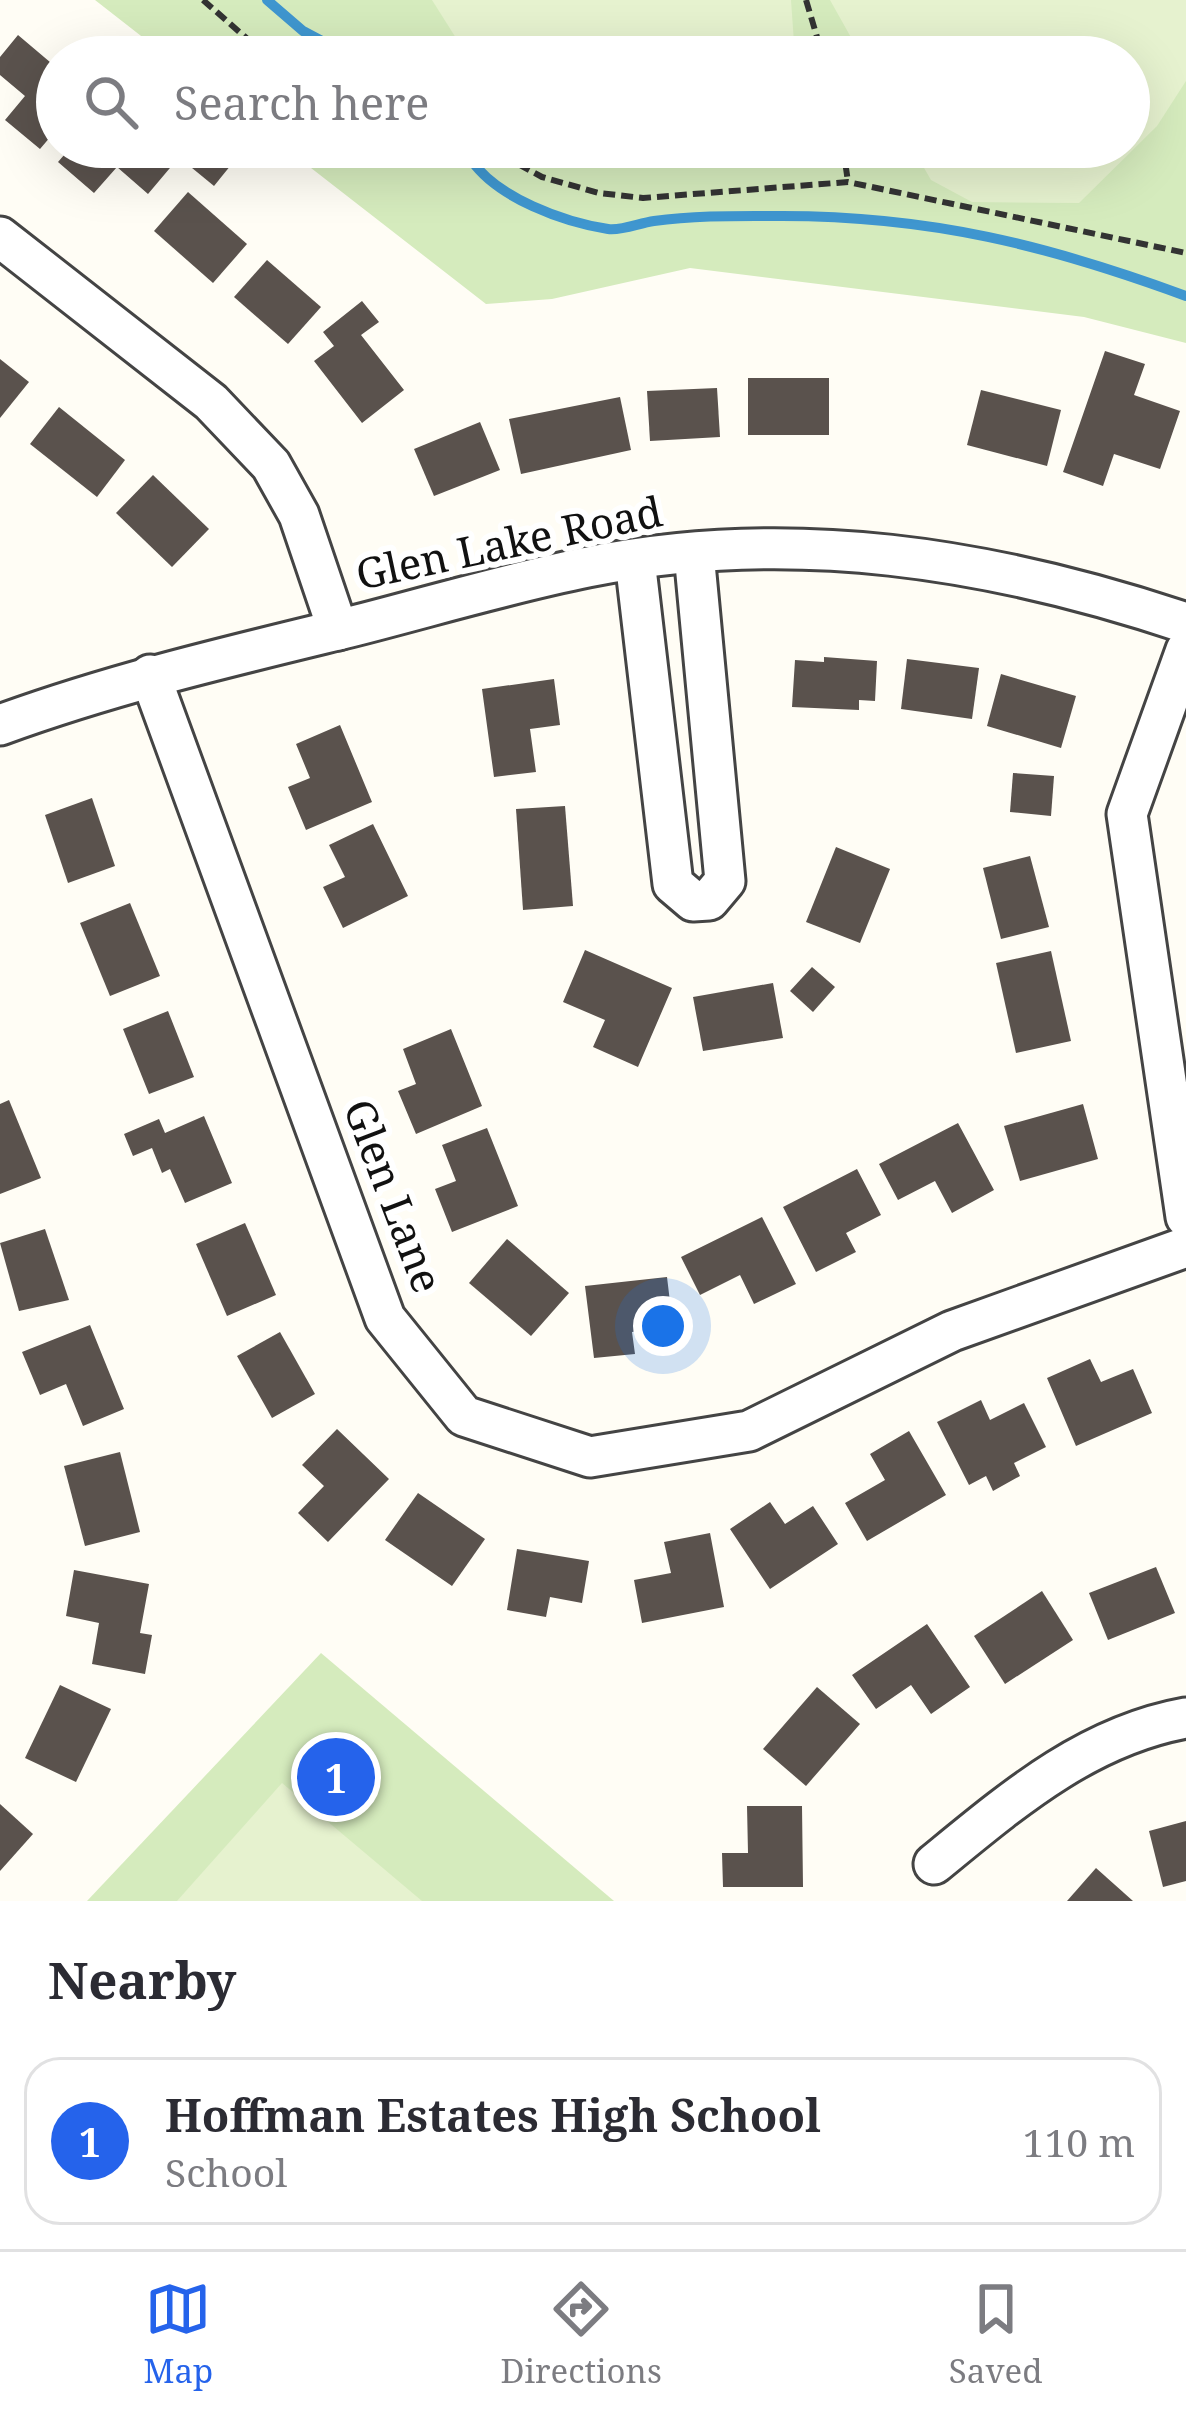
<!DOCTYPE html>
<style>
body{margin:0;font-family:"Noto Serif",serif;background:#f7f7f7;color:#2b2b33}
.you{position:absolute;left:663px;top:1326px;width:42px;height:42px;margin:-30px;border:9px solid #fff;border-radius:50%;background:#1a73e8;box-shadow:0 0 0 18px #1a73e833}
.badge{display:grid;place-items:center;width:78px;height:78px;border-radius:50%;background:#2563eb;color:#fff;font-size:39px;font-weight:700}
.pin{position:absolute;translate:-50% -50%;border:6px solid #fff;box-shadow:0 3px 12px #0006}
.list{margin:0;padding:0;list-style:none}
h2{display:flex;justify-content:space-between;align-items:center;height:156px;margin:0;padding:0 48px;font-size:51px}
h2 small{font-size:39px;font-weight:400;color:#7c7c81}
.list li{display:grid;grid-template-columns:78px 1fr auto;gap:36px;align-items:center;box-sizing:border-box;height:168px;margin:0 24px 24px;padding:0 24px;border:3px solid #e1e1e2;border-radius:36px}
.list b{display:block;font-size:45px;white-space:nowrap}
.list p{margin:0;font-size:39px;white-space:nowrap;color:#7c7c81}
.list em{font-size:39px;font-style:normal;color:#7c7c81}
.icon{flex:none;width:66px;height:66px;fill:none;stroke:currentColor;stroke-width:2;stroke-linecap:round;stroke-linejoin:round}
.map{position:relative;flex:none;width:1186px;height:1901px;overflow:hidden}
.search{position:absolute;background:#fff;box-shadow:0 12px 48px #0002;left:36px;right:36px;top:36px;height:132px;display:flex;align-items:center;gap:30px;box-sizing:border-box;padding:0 42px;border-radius:66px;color:#7c7c81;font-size:45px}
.sheet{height:348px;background:#fff}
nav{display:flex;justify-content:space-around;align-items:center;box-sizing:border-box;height:168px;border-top:3px solid #e1e1e2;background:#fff;font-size:33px;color:#7c7c81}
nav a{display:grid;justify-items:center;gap:6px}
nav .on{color:#2563eb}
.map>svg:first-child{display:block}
</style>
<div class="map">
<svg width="1186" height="1901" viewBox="0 0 1186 1901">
<rect width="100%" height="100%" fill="#fffdf5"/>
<g fill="#d5ebbd">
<polygon points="95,0 1186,0 1186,343 1084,317 690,268 552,299 486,304 284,147 1129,147 1129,57 168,57"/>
<polygon points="321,1653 614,1901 87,1901"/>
</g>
<g fill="#e6f2cf">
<polygon points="432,0 791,0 795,57 468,57"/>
<polygon points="830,0 1186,0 1186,81 1157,126 1079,203 972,202 931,180 912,147 1129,147 1129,57 862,57"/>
<polygon points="282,1783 422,1901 177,1901"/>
</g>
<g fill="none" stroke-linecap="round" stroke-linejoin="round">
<g stroke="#3f96cf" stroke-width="10">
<polyline points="267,0 303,31 352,57"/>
<path d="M472 161C498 198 563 222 608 229 622 231 639 223 654 221 696 215 740 216 782 216 931 216 1047 245 1186 296"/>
</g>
</g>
<g fill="#5a524d">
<polygon points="18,35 57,68 57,129 40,149 5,120 25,96 0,75 0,57"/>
<polygon points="71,147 158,147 175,162 148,194 117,167 94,193 58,162"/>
<polygon points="199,147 219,147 235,160 214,186 186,163"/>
<polygon points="188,192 247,244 213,283 154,231"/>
<polygon points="267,260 321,307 288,344 234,297"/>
<polygon points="362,301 379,322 361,335 404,390 362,423 314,361 334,346 323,332"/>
<polygon points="1105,351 1145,364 1134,395 1180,411 1160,469 1114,454 1103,486 1063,472"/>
<polygon points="0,359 29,382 0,418"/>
<rect x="748" y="378" width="81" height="57"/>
<polygon points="717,388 720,437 650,441 647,391"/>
<polygon points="981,390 1061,410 1047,466 967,445"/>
<polygon points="620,397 631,450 521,474 509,419"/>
<polygon points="59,407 125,460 97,497 30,444"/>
<polygon points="480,422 500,470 434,496 414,449"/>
<polygon points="153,475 209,529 172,567 116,513"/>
<polygon points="824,657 877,661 875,701 859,700 859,710 792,707 795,660 824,662"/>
<polygon points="907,659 979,668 972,719 901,709"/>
<polygon points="1001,674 1076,696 1061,748 987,726"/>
<polygon points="554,679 560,725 530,729 536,772 494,777 482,689"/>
<polygon points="340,725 372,802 306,830 288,787 310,778 296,744"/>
<polygon points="1013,773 1054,776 1051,816 1010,812"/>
<polygon points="92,798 115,866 68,883 45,815"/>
<polygon points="565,806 573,906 523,910 516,809"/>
<polygon points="373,824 408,896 343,928 323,887 345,877 329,845"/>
<polygon points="836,847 890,869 860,943 806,922"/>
<polygon points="1030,856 1049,927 1001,939 983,868"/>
<polygon points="130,903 160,976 110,996 80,923"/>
<polygon points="585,950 672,988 638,1067 593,1047 605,1020 563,1002"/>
<polygon points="1051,951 1071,1041 1016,1053 996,963"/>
<polygon points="812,967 835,987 813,1012 790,991"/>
<polygon points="773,983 783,1038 703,1051 693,997"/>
<polygon points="168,1011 194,1077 149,1094 123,1029"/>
<polygon points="451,1029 482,1106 416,1134 398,1091 416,1084 403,1049"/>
<polygon points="9,1100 41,1178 0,1194 0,1104"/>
<polygon points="1083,1104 1098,1159 1020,1181 1004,1126"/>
<polygon points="204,1116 232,1183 185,1203 170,1169 162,1173 152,1148 133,1156 124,1134 159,1119 165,1133"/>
<polygon points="958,1123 994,1190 952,1213 935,1181 898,1200 879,1164"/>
<polygon points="487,1128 518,1206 452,1232 435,1189 456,1181 442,1145"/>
<polygon points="857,1169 881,1215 846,1233 856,1252 816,1272 783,1207"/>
<polygon points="762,1217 796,1284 754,1304 740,1275 700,1295 681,1257"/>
<polygon points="245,1223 276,1295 227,1316 196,1244"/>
<polygon points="45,1229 69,1300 19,1311 0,1243"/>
<polygon points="507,1239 569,1293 531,1336 469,1283"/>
<polygon points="667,1277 673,1327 632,1332 635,1354 594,1358 585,1286"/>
<polygon points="90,1325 124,1409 83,1426 66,1384 40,1395 22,1352"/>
<polygon points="280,1332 315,1394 272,1418 237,1356"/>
<polygon points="1090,1359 1101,1382 1133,1369 1152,1413 1076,1446 1047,1378"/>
<polygon points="981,1400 990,1420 1024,1403 1046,1447 1014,1463 1020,1476 993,1491 986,1476 969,1485 937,1422"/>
<polygon points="337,1429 389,1479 328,1542 298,1513 324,1486 302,1465"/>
<polygon points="909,1431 946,1495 867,1541 845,1503 885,1480 870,1454"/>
<polygon points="120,1452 140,1532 85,1546 64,1466"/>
<polygon points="418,1493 485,1539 452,1586 385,1540"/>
<polygon points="770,1502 785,1524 813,1506 838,1544 770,1589 730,1529"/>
<polygon points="710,1533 724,1607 642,1623 634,1580 671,1573 664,1542"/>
<polygon points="517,1549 589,1561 582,1603 550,1597 546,1617 507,1610"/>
<polygon points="1156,1567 1175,1613 1108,1640 1089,1593"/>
<polygon points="74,1570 149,1584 140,1633 152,1635 145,1674 92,1664 99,1623 66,1616"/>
<polygon points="1042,1591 1073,1640 1005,1684 974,1636"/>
<polygon points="927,1624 970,1687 931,1714 911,1685 876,1709 852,1675"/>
<polygon points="60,1685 111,1709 76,1782 25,1758"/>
<polygon points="817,1687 860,1724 806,1786 763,1749"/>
<polygon points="0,1804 33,1834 0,1871"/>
<polygon points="747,1806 802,1806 803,1887 723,1887 722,1853 748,1853"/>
<polygon points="1186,1821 1186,1881 1163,1887 1149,1831"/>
<polygon points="1096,1868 1133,1901 1067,1901"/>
</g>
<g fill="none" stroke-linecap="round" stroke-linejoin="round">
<defs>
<g id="minor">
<polyline points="0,237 211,402 271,465 299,515 338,630"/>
<polyline points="635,560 673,884 693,901 709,900 725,881 694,553"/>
<polyline points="1186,650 1127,814 1186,1217"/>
<polyline points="150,675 385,1318 464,1416 590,1457 749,1431 952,1331 1186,1247"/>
<path d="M0 725C115 683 231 656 350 627 429 607 508 583 588 567 791 526 992 558 1186 623"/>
<path d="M934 1864C1011 1801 1086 1736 1186 1718"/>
</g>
</defs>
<use href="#minor" stroke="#444" stroke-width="45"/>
<g stroke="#333" stroke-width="6" stroke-dasharray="12 6" stroke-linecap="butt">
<polyline points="203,0 268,57"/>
<polyline points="806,0 823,57"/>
<polyline points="395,147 505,157 542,177 599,193 643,198 848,182 1186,253"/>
<polyline points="843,147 848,182"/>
</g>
<use href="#minor" stroke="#fff" stroke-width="39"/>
</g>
<g text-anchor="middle" stroke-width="12" stroke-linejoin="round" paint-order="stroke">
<g font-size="42" fill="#111" stroke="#fff">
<text transform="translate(509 543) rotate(-12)" y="15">Glen Lake Road</text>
<text transform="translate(393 1196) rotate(69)" y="15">Glen Lane</text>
</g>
</g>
</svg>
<div class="you"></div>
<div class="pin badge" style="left:336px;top:1777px">1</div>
<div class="search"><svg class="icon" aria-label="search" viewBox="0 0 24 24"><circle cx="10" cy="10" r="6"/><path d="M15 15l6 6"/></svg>Search here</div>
</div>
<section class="sheet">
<h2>Nearby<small></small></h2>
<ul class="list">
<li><span class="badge">1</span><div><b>Hoffman Estates High School</b><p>School</p></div><em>110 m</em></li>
</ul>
</section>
<nav>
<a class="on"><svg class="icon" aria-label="map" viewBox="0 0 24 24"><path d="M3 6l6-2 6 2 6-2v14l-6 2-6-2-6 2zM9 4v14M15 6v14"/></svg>Map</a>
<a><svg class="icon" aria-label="directions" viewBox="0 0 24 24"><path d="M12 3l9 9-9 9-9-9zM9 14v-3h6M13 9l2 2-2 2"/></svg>Directions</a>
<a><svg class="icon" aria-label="saved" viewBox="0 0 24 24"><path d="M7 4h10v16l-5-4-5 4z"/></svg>Saved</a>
</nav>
